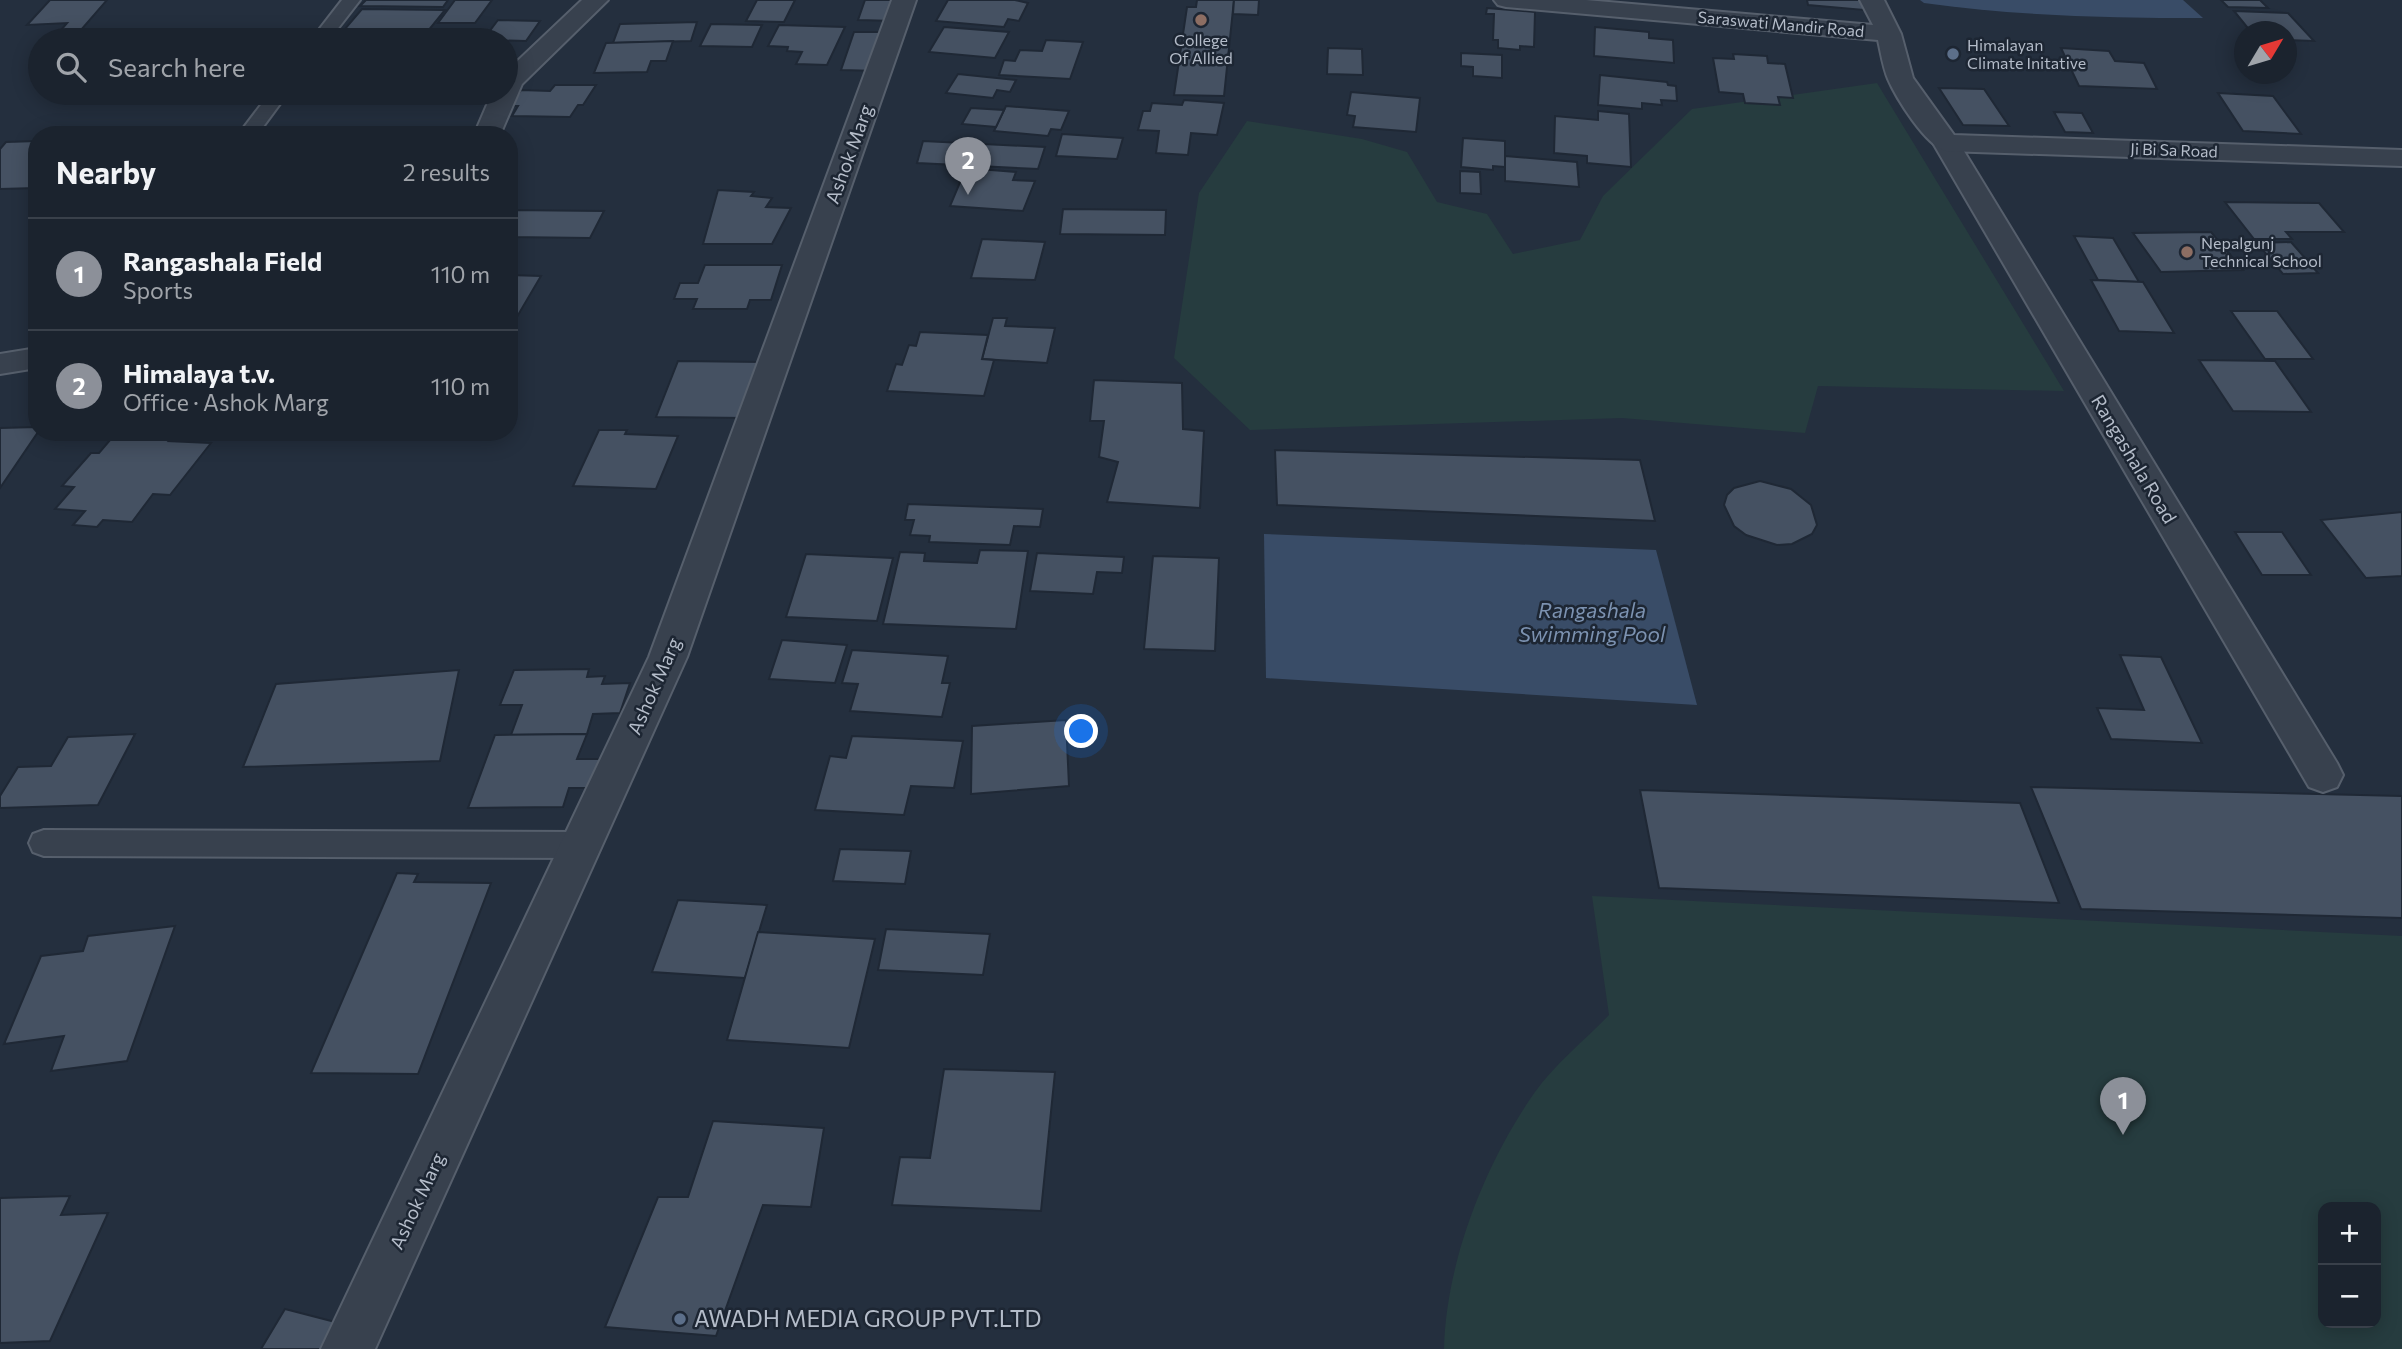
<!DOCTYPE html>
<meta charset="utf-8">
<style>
body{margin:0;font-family:Commissioner,sans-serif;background:#242b36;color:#f1f3f6}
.controls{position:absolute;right:21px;bottom:21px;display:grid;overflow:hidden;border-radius:14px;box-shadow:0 4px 18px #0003}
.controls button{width:63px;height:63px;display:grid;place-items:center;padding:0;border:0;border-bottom:2px solid #39404a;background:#1b232e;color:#f1f3f6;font:35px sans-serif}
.compass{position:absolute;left:2234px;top:21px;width:63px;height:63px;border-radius:50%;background:#1b232e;box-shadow:0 4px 18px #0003;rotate:52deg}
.you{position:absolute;left:1082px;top:732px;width:24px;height:24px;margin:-18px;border:5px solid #fff;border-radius:50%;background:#1a73e8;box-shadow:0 0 0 10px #1a73e833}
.badge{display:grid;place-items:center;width:46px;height:46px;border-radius:50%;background:#8c9099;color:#fff;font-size:23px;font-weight:700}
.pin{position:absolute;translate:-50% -58px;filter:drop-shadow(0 2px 4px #0008)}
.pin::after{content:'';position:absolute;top:37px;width:24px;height:21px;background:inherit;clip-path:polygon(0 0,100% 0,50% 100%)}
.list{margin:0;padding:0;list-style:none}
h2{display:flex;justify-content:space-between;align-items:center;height:91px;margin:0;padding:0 28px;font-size:30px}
h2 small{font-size:23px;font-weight:400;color:#a0a4aa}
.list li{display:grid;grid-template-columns:46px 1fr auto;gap:21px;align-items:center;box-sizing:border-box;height:112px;padding:0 28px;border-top:2px solid #39404a}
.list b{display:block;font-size:26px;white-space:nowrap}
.list p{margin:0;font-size:23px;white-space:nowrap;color:#a0a4aa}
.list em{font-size:23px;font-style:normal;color:#a0a4aa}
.icon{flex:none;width:38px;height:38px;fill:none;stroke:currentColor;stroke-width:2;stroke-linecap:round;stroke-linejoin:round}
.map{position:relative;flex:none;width:2402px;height:1349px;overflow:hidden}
.search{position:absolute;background:#1b232e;box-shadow:0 4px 18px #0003;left:28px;top:28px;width:490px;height:77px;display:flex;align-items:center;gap:18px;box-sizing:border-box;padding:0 24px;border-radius:38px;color:#a0a4aa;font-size:26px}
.panel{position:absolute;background:#1b232e;box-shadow:0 4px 18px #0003;left:28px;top:126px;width:490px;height:315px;border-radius:28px}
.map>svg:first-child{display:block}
</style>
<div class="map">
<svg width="2402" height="1349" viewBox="0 0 2402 1349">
<rect width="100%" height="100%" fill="#242f3e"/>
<g fill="#263c3f" fill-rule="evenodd">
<polygon points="1877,83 2064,391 1818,386 1805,433 1622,418 1250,430 1174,358 1199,193 1247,121 1362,139 1407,152 1437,202 1487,214 1513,254 1580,240 1603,196 1692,109"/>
<path d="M1592 896 2402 936V1349H1444C1446 1262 1485 1163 1535 1092 1555 1064 1585 1040 1609 1015ZM2323 1207H2376V1323H2323Z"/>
</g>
<g fill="#394c67">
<path d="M1920 0H2183L2203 18C2110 18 2017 16 1924 3Z"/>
<polygon points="1264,534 1656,550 1697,705 1266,678"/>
</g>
<g fill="#455162" stroke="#1f2835" stroke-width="2">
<polygon points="50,0 107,0 81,30 61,30 67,23 27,25"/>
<polygon points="366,0 448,0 443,7 360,6"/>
<polygon points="455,0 492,0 475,23 438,23"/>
<polygon points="757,0 795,0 784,22 746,21"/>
<polygon points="865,0 901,0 895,21 858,20"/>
<polygon points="948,0 1015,0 1028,3 1019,21 1008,19 1004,27 936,21"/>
<polygon points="1197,0 1234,0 1224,96 1174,95 1187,7 1196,7"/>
<polygon points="1234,0 1259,0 1258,15 1233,14"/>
<polygon points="1807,0 1862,0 1864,10 1808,5"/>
<polygon points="2221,0 2260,0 2268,8 2228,7"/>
<polygon points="1487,8 1535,12 1534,47 1520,46 1520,50 1498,48 1498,40 1493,40 1494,14 1486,14"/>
<polygon points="362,9 444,10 445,10 428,31 424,31 419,38 338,37"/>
<polygon points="2234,11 2288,13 2314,41 2286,40 2286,32 2251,32"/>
<polygon points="498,20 540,21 526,41 483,40"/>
<polygon points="697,22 691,41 613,43 620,24"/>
<polygon points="711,24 762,25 752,47 700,46"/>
<polygon points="779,25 845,27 827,65 796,64 802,52 787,51 788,47 768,46"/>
<polygon points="944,27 1009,32 995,58 929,52"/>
<polygon points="1595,27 1649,32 1649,38 1673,40 1674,63 1594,56"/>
<polygon points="854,32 890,32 878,71 841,70"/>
<polygon points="1046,40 1083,42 1070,79 999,75 1004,60 1015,61 1020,50 1042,51"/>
<polygon points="673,41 666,61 651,61 647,72 594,73 606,43"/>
<polygon points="1328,48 1362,49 1363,75 1327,74"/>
<polygon points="2061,48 2109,51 2115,61 2144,63 2157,89 2079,86"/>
<polygon points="1461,53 1502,55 1502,78 1473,76 1473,67 1461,66"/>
<polygon points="1733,54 1767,56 1768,63 1785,64 1793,98 1778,97 1780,105 1745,103 1743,94 1719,92 1713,58 1734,59"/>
<polygon points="958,74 1016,80 1010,92 997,90 993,98 946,93"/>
<polygon points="1600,75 1667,82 1668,85 1676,86 1677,101 1661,100 1662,105 1642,103 1642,109 1598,105"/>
<polygon points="555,85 596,85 583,105 578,105 570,117 512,116 518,106 510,106 521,90 550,91"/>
<polygon points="1939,88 1984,89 2009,126 1963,125"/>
<polygon points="1351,92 1420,98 1416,132 1353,127 1355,116 1347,115"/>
<polygon points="2218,93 2273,96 2301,134 2243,131"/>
<polygon points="1184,100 1224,103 1217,135 1191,133 1188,155 1156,153 1159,131 1138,130 1143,111 1150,111 1152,103 1182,105"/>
<polygon points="1006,106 1069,111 1061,130 1051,129 1048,136 994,131"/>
<polygon points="971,108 1004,110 996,127 962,124"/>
<polygon points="1598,111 1629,114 1631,167 1587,163 1587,156 1554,153 1555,116 1598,120"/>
<polygon points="2054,112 2082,113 2093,133 2065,132"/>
<polygon points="1062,134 1123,138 1117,159 1056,156"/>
<polygon points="1463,138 1505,141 1505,167 1493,166 1493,170 1461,167"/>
<polygon points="37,141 37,188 0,189 0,149 6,142"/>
<polygon points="923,141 1045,147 1038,169 917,163"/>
<polygon points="1505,156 1577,162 1579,187 1505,181"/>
<polygon points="966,168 1016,172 1013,180 1035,181 1023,211 950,206"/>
<polygon points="1460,171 1480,172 1481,194 1460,193"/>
<polygon points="718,190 754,192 751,196 772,198 766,207 791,208 772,244 703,244"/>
<polygon points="2225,202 2319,203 2344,232 2286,232 2292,239 2254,239"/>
<polygon points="1063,209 1166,210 1165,235 1060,234"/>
<polygon points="509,210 604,211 590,238 509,237"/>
<polygon points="2211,232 2243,270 2161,272 2133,233"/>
<polygon points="2074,236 2113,238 2139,282 2098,280"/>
<polygon points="982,239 1045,242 1035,280 971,278"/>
<polygon points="2291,242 2318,273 2283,274 2257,243"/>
<polygon points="705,265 782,265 771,300 750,300 747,309 693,309 697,299 674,299 680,283 698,283"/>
<polygon points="509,275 541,276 511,327 509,327"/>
<polygon points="2091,280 2143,282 2174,333 2119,331"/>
<polygon points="2231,311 2277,311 2313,359 2265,359"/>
<polygon points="993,318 1007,318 1005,326 1055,328 1047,363 982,359"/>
<polygon points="920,332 988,335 982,359 994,360 984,396 887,391 896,364 902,365 909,345 916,346"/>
<polygon points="2199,360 2275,361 2311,412 2233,411"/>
<polygon points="678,361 765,362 746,418 656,417"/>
<polygon points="1094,380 1182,383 1183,429 1204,431 1200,508 1107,502 1118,462 1099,457 1104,421 1090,421"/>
<polygon points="37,427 38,432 0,488 0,428"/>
<polygon points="599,430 627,430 625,434 678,436 656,489 573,486"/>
<polygon points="116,433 173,437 169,441 211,443 170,495 153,494 132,522 103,520 97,527 73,525 85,511 55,509 74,487 62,486 91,453 99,453"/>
<polygon points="1275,450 1640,460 1655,521 1277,505"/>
<polygon points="1760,481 1791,489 1811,505 1817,525 1812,534 1792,544 1777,545 1746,535 1734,526 1724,505 1727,495 1734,488"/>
<polygon points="908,504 1043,509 1040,527 1014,526 1010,545 929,542 930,536 910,535 914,520 905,520"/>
<polygon points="2402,512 2402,576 2366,578 2321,520"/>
<polygon points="2235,532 2282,532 2311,575 2262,575"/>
<polygon points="980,550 1028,551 1016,629 883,624 900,552 925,553 924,561 977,563"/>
<polygon points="1037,553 1124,557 1122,573 1097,572 1093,594 1030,591"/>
<polygon points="806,554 893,558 877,621 786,617"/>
<polygon points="1153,556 1219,558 1215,651 1144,649"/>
<polygon points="782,640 847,645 835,683 769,679"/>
<polygon points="852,650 948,656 942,683 950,683 942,717 850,711 858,684 842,683"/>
<polygon points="2120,655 2161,657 2202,743 2111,739 2097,708 2144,710"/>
<polygon points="589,669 587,677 605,676 602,684 630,683 620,713 593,714 587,734 511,735 522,705 500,705 514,670"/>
<polygon points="459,670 440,761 243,767 276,684"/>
<polygon points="1066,720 1069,786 971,794 972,726"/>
<polygon points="135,734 98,805 0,808 0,796 18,767 51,766 68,737"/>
<polygon points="587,734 577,759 602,759 594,788 569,788 563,807 468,808 495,735"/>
<polygon points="852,736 963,741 954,788 911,786 904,815 815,810 830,756 846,758"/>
<polygon points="2031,787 2402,796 2402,918 2081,909"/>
<polygon points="1640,790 2020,803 2059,903 1659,888"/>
<polygon points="840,849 911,851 905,884 833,881"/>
<polygon points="397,873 418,874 414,882 491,883 418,1074 311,1073"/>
<polygon points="678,900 767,905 745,978 652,972"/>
<polygon points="175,926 127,1061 51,1071 64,1036 4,1044 41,956 83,951 88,936"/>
<polygon points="886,929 990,934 983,975 878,970"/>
<polygon points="758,932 875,939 849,1048 727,1040"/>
<polygon points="944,1069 1055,1072 1041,1211 892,1205 900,1157 930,1158"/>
<polygon points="713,1121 824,1128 811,1207 763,1205 716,1336 605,1327 658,1197 688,1197"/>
<polygon points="70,1196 61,1215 108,1213 50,1341 0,1343 0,1198"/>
<polygon points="285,1309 339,1323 324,1349 261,1349"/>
</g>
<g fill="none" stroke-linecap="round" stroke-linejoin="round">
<defs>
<g id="service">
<polygon points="342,0 360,0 329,40 311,40"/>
<polygon points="270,93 288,93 257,135 238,135"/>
<polygon points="44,830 581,832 592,836 596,845 592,854 581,858 44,856 33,852 29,843 33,834"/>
</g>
<g id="minor">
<polygon points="582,0 608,0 522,84 500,135 474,135 492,93 506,93 506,72"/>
<polygon points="1946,135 1955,137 1959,143 2337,763 2343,775 2337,787 2323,792 2309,787 1933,143 1937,137"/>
<polygon points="37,348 37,368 0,374 0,354"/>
</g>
<g id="tertiary">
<polygon points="892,0 916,0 687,657 375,1349 321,1349 649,657"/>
<path d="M1494 0H1586L1873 25 1860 0H1884L1901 34 1913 78 1954 135 2402 150V166L1946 151C1926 146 1896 98 1888 79 1883 67 1881 53 1878 40L1506 7 1498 5Z"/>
</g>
</defs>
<use href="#service" stroke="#565f6c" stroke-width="4"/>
<use href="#minor" stroke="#565f6c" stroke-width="4"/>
<use href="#tertiary" stroke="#565f6c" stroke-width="4"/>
<use href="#service" fill="#38414e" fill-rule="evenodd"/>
<use href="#minor" fill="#38414e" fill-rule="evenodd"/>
<use href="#tertiary" fill="#38414e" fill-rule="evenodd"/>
</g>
<g fill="#8d6e63" stroke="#1d2633" stroke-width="2.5">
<circle cx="1201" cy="20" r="7"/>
<circle cx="2187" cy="252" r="7"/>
</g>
<g fill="#5c6f8a" stroke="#1d2633" stroke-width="2.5">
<circle cx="1953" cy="54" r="7"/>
<circle cx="680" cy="1319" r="7"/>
</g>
<g text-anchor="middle" stroke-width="5" stroke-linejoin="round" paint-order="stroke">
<g font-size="16" fill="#b4bcc9" stroke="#1d2633">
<text transform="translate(1781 24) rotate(5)" y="6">Saraswati Mandir Road</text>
<text transform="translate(2174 150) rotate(2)" y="6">Ji Bi Sa Road</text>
</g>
<g font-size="16" fill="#b4bcc9" stroke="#1d2633" text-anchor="start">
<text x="1201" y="46" text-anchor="middle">College<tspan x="1201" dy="18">Of Allied</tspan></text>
<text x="1967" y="51">Himalayan<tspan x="1967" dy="18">Climate Initative</tspan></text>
<text x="2201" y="249">Nepalgunj<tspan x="2201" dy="18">Technical School</tspan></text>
</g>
<g font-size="19" fill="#b4bcc9" stroke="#1d2633">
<text transform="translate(849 154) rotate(-70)" y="7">Ashok Marg</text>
<text transform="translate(2134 459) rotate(59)" y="7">Rangashala Road</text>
<text transform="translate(654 686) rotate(-66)" y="7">Ashok Marg</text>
<text transform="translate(417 1201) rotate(-65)" y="7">Ashok Marg</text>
</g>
<g font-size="21" font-style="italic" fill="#7c92b1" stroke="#1d2633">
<text x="1592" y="618">Rangashala<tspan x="1592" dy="24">Swimming Pool</tspan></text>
</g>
<g font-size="23" fill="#b4bcc9" stroke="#1d2633" text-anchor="start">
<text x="694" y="1327">AWADH MEDIA GROUP PVT.LTD</text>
</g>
</g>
</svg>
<div class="controls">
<button>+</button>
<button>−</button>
</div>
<svg class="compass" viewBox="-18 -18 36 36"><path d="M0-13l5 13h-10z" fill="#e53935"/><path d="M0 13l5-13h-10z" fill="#a0a4aa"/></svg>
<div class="you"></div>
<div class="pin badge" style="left:2123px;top:1135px">1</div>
<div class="pin badge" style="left:968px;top:195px">2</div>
<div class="search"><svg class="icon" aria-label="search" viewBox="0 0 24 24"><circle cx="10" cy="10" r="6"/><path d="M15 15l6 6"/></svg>Search here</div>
<section class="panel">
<h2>Nearby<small>2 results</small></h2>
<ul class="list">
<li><span class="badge">1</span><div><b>Rangashala Field</b><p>Sports</p></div><em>110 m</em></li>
<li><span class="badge">2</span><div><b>Himalaya t.v.</b><p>Office · Ashok Marg</p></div><em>110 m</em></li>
</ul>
</section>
</div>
